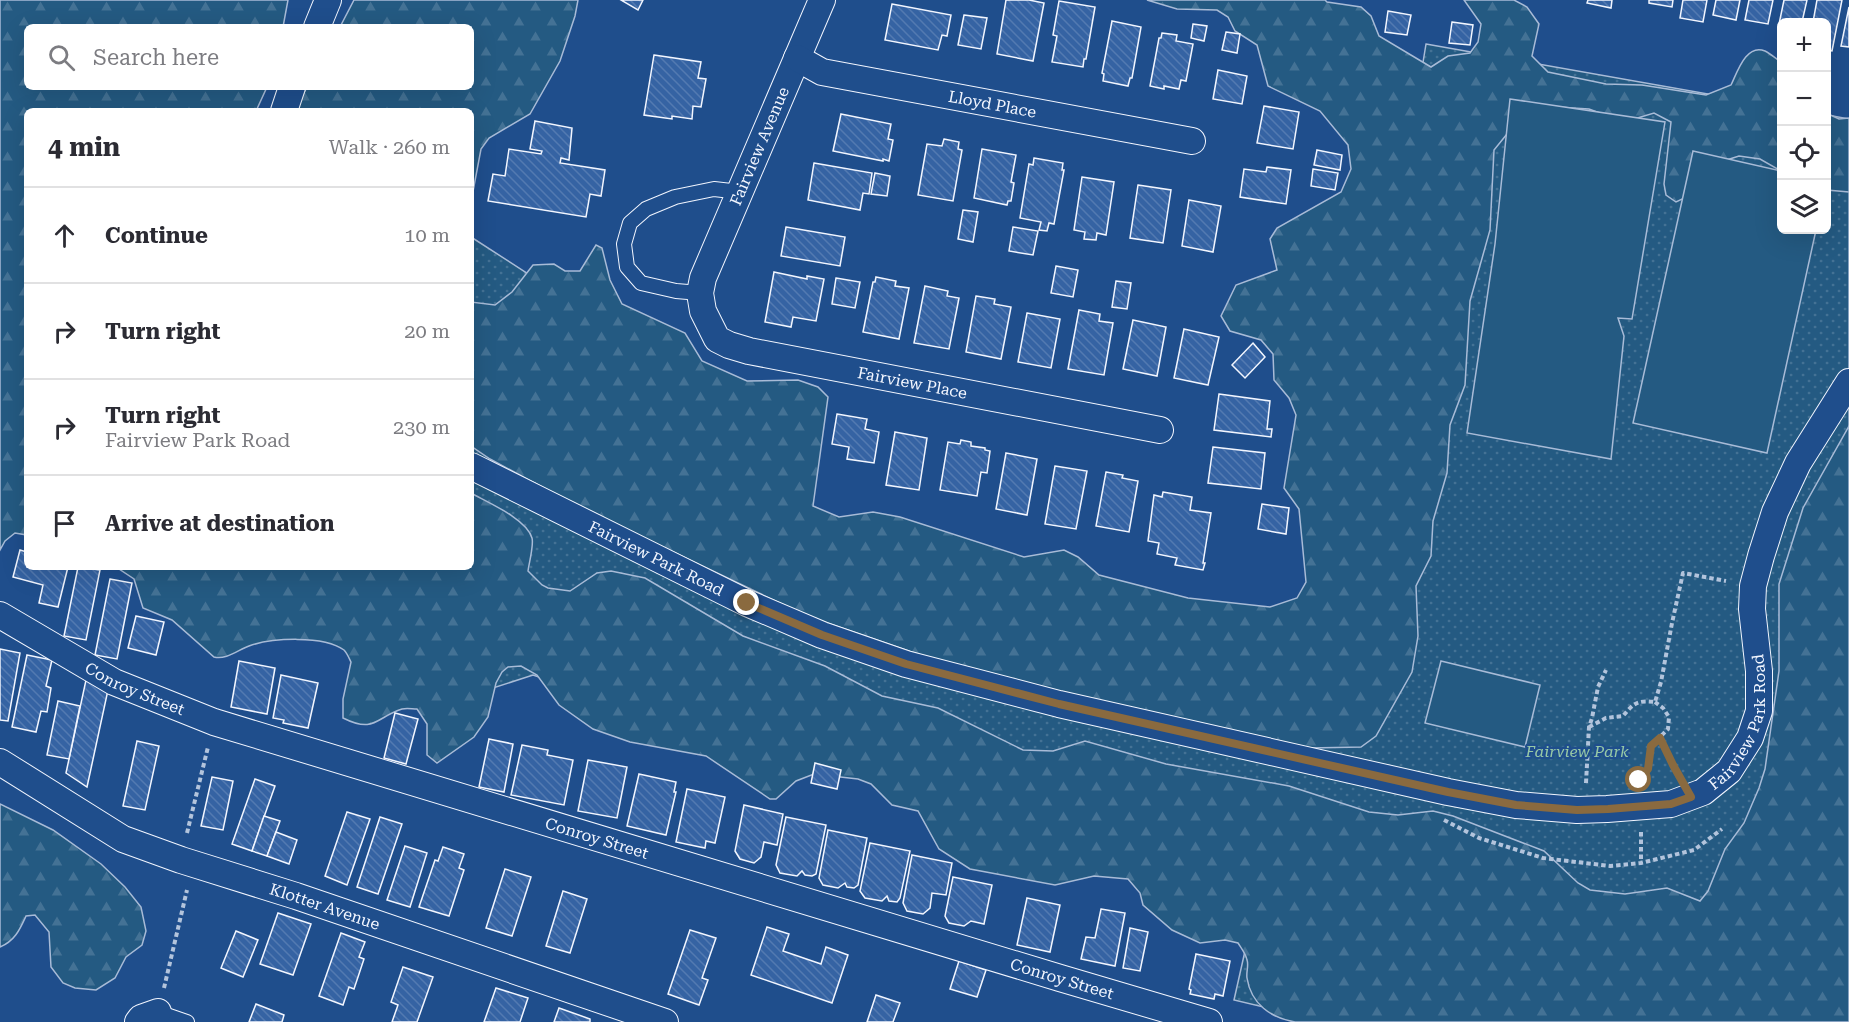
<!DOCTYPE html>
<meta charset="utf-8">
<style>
body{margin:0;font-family:"Roboto Serif",serif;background:#f7f7f7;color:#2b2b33}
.controls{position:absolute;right:18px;top:18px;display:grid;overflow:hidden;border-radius:9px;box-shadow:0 6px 24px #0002}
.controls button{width:54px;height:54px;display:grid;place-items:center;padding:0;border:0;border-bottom:2px solid #e1e1e2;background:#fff;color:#2b2b33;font:30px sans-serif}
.stop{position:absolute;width:18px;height:18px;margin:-14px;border:4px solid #8a6a3f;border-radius:50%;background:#fff}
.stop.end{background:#8a6a3f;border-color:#fff;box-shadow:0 2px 6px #0008}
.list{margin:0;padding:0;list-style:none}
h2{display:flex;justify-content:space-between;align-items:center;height:78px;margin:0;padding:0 24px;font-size:26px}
h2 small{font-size:20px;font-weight:400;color:#7c7c81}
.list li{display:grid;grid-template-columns:39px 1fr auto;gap:18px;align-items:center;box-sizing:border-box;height:96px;padding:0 24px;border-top:2px solid #e1e1e2}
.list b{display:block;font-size:22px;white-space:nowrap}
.list p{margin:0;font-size:20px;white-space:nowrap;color:#7c7c81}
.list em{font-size:20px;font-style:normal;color:#7c7c81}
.icon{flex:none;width:33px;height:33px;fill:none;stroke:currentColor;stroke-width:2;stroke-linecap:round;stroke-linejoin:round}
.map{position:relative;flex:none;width:1849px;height:1022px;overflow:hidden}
.search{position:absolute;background:#fff;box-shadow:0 6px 24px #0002;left:24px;top:24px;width:450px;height:66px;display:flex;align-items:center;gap:15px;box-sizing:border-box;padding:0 21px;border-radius:9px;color:#7c7c81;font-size:22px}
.panel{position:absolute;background:#fff;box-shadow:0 6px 24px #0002;left:24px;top:108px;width:450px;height:462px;border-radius:9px}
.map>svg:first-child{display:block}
</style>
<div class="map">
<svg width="1849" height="1022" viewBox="0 0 1849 1022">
<defs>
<pattern id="grass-dots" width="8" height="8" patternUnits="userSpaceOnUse" patternTransform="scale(1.5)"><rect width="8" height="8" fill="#245a82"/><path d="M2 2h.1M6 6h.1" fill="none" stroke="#447295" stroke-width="1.8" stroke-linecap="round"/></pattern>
<pattern id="forest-firs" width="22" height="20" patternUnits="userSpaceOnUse" patternTransform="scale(1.5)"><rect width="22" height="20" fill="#245a82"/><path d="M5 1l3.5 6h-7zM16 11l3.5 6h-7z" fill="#447295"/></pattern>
<pattern id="building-back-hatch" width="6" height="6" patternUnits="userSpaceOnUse" patternTransform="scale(1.5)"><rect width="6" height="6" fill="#3563a3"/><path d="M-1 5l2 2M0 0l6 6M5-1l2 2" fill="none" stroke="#537ab1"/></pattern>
</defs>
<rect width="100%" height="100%" fill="#1f4e8c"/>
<polygon fill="url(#grass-dots)" stroke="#a8bbd7" stroke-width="1.5" points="1426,44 1781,107 1782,230 1826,230 1827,115 1849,119 1849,1022 1327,1022 1234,1000 1254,911 843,736 788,759 533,675 465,697 471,567 471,237 550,288 785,527 1329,638"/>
<g fill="url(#forest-firs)" stroke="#a8bbd7" stroke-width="1.5">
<polygon points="0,0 288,0 283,27 27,27 27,87 267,87 256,111 27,111 27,535 15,533 5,541 0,550"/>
<polygon points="354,0 578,0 575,16 560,61 530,114 489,138 481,149 471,202 471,111 295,111 307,87 471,87 471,27 340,27"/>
<path d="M1147 0H1325L1327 2 1361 7 1371 16 1379 36 1431 67 1448 56 1470 53 1478 42 1481 24 1464 0H1514L1527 7 1539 24 1532 56 1548 72 1606 84 1642 85 1706 95 1731 85C1737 73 1746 43 1765 51 1771 54 1776 59 1781 62V171L1760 159 1739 156 1714 164 1691 195 1676 202 1666 195 1664 184 1671 122 1654 113 1624 122 1589 109 1556 107 1520 118 1494 150 1490 230 1470 301 1465 385 1450 425 1447 473 1433 521 1431 556 1416 586 1418 636 1412 672 1376 736 1361 747 1309 748 967 671 807 616 579 507 490 459 471 446V302L495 305 512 292 533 265 554 264 565 271H580L596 245 602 248 610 280 622 304 685 333 702 361 747 381 798 380 818 387 828 397 813 506 839 517 873 512 900 517 1024 557 1064 550 1078 557 1099 575 1188 598 1270 607 1297 598 1306 582 1299 509 1284 488 1296 415 1289 398 1274 380 1273 354 1261 340 1230 331 1221 316 1236 285 1277 270 1270 239 1277 228 1341 192 1351 169 1348 145 1320 111 1268 86 1257 45 1235 31 1228 17 1217 10 1177 9Z"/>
<polygon points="1826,113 1839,119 1849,118 1849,192 1827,190"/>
<path d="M1849 426V1022H1295C1271 1018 1251 1004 1247 978 1246 972 1249 965 1247 960 1246 954 1241 948 1238 943L1225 940 1200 943 1172 930 1143 905 1140 893 1128 879 1094 876 1055 885 970 869 939 849 918 811 892 805 871 784 858 779 814 774 796 781 776 799H770L706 756 630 742 593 729 559 705 537 675 521 666 508 667 502 672 496 683 488 717 474 737 437 763 427 755V724L417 709C412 709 407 708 402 709 376 717 375 734 343 718V699L351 662C349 658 347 653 344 650 324 635 271 638 249 646 238 650 226 660 214 657L172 620 143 608 134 579 116 567H471V493C487 502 527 519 532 538 534 545 529 563 528 571L542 585 548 588 570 591 597 573 611 571 645 578 743 636 825 666 882 696 938 708 1023 750 1053 751 1085 741 1166 764 1289 786 1369 812 1398 815 1433 811 1453 816 1544 851 1578 883 1590 890 1625 894 1667 888 1700 901 1708 891 1725 849 1744 823 1759 788 1765 769 1779 671V584L1803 508Z"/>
<path d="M0 804 53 830 101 864 125 887 141 907 146 931 142 945 126 957 115 978 96 990 75 988 63 983 51 967 49 932 35 915 26 916C20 929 15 941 0 947Z"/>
</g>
<g fill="#245a82" stroke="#a8bbd7" stroke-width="1.5">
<polygon points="1510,99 1665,122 1632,319 1618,318 1624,336 1611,459 1467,433 1495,244"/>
<polygon points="1693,151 1781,171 1782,230 1816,230 1767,453 1633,423"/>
<polygon points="1441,661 1540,685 1525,747 1425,723"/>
</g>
<g fill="url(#building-back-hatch)" stroke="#f2f6ff" stroke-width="1.5">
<polygon points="621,0 643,0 638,10"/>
<polygon points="1006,0 1029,0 1044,3 1033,61 997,54"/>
<polygon points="1588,0 1612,0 1611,8 1587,3"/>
<polygon points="1649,0 1673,0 1672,7 1649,3"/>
<polygon points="1683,0 1707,0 1703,22 1680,18"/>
<polygon points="1716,0 1740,0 1736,20 1713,15"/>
<polygon points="1749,0 1773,0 1768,24 1745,20"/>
<polygon points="1784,0 1807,0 1802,22 1782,22 1782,29 1778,29"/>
<polygon points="1817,0 1842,0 1832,51 1826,50 1826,22 1813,22"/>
<polygon points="1059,1 1095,7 1086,59 1084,59 1083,67 1052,62 1057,36 1053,35"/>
<polygon points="892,4 951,15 947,36 942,35 938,50 885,40"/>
<polygon points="1849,7 1849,47 1841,46"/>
<polygon points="1388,11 1411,15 1407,35 1385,32"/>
<polygon points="964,15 987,18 981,49 958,45"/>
<polygon points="1112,21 1141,27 1132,78 1130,78 1128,86 1103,81 1104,74 1102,73"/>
<polygon points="1452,22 1473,25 1470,45 1449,43"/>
<polygon points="1193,24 1207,26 1204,41 1191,38"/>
<polygon points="1226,32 1240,34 1237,53 1222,50"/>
<polygon points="1162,33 1177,35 1176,41 1193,44 1186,81 1181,80 1179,89 1164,86 1164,89 1150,86 1159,38 1161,38"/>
<polygon points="654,55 701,62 698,78 706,79 701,107 693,106 692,119 672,116 672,119 644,115"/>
<polygon points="1218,70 1247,76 1242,104 1213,99"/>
<polygon points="1264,106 1299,112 1293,149 1257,143"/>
<polygon points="841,114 891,124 888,139 893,140 889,161 883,159 883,161 833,151"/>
<polygon points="535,121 572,128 569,160 561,158 560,163 605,170 601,196 590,194 586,217 488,201 493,174 505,176 509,149 541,154 542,151 530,149"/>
<polygon points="944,139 959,142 958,149 962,150 953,201 918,195 927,144 942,146"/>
<polygon points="982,149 1016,155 1011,182 1014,183 1011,201 1008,201 1007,205 974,198"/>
<polygon points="1317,150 1342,155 1340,170 1314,165"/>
<polygon points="1034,158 1063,163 1062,170 1064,170 1054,224 1049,223 1047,231 1039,230 1041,222 1020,218 1029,164 1033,165"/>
<polygon points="814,163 872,173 869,194 863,193 860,210 808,200"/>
<polygon points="1267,167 1291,170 1286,204 1240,197 1244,169 1266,172"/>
<polygon points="1313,169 1338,173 1335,190 1311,186"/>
<polygon points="875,173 890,176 887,196 871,194"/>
<polygon points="1082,177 1114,182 1106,235 1097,233 1096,240 1084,239 1085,232 1074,230"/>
<polygon points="1138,185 1171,190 1163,243 1130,238"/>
<polygon points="1189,200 1221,206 1213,252 1182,246"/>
<polygon points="963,210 978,212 973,242 958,239"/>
<polygon points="786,227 845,237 840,266 781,256"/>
<polygon points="1013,227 1038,231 1033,255 1009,251"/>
<polygon points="1056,266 1078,270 1073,297 1051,293"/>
<polygon points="774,272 807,279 807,276 824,279 816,321 793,317 791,327 765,322"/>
<polygon points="876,277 896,281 895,286 909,288 899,339 863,332 873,282 875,282"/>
<polygon points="836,278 860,282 855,308 832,304"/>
<polygon points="1116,281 1131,283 1127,309 1112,307"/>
<polygon points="925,286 948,291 947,296 959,298 949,349 914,343"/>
<polygon points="976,296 995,299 994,304 1011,307 1001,359 966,352"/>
<polygon points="1079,310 1100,314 1099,321 1113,323 1104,375 1068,369"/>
<polygon points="1027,313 1060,319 1051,368 1018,362"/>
<polygon points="1133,320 1166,327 1157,376 1123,369"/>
<polygon points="1184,329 1219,337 1208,385 1174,378"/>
<polygon points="1253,343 1265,357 1245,378 1232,365"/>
<polygon points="1219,394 1270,401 1267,429 1272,429 1271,437 1214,430"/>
<polygon points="837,414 867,419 865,429 879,432 874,463 847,459 849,447 832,444"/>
<polygon points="895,432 927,438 919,490 886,485"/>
<polygon points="961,440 971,442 971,446 985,448 985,450 990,451 987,473 981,472 977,496 940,490 948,442 960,444"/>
<polygon points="1213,447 1265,453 1261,489 1208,483"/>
<polygon points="1006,453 1037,459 1027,515 996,509"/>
<polygon points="1055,466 1087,471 1076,529 1045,524"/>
<polygon points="1106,472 1123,475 1122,478 1138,481 1129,532 1096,526"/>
<polygon points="1163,492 1192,497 1190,510 1211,513 1203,563 1205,563 1203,570 1175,565 1177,558 1157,554 1159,543 1148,541 1154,495 1162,497"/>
<polygon points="1262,504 1289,508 1286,534 1258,529"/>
<polygon points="20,550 27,552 27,567 68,567 58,607 39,603 43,585 13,577"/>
<polygon points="78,567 100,570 86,640 64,636"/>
<polygon points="110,579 132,583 117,659 95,655"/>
<polygon points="136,616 164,622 156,655 128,648"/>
<polygon points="0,649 20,653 8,721 0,720"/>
<polygon points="27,655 52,660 46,686 51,688 47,712 41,711 36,732 12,727"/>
<polygon points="239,661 275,668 267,714 231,707"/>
<polygon points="281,675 318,683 308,728 283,723 284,720 273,718"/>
<polygon points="86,680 108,690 87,787 66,773"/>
<polygon points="58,701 80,706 69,759 47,755"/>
<polygon points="395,713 418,719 406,764 384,758"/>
<polygon points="489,739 513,744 504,792 479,787"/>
<polygon points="137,741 159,746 145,810 123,806"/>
<polygon points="522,745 548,750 547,755 573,760 564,805 511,795"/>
<polygon points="588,760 627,767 617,818 578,811"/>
<polygon points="815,763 841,770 837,789 811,783"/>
<polygon points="639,774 676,782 674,792 676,792 666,835 627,826"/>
<polygon points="212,777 233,781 223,830 201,826"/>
<polygon points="255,779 275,786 252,851 232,844"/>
<polygon points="687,789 725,797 715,843 706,841 705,848 676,842"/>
<polygon points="744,805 783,814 777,845 764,842 761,857 754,863 740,859 735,851"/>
<polygon points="347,812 370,819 347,885 325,876"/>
<polygon points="264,816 280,821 267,856 252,851"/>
<polygon points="380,817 402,824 378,894 357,887"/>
<polygon points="786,817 826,825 816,874 812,876 805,875 802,871 797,876 780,873 776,865"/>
<polygon points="828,830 867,838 858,885 854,888 847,887 845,883 838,888 823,885 819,878"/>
<polygon points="276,832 297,840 289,864 267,856"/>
<polygon points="870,843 910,851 900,898 897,902 889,901 887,896 882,901 865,898 860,891"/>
<polygon points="405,846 427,853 410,907 387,900"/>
<polygon points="443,847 464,854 459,868 464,870 449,916 419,907 435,860 438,861"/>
<polygon points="912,855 952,863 946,895 932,893 930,908 923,914 907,911 903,903"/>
<polygon points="505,869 531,877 512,936 486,928"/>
<polygon points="953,877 992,885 984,924 971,921 964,926 949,923 945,916"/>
<polygon points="563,891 587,899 570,953 546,946"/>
<polygon points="1027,898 1060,905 1050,952 1017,945"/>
<polygon points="1101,909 1125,913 1115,966 1081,959 1086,937 1095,938"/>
<polygon points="278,913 311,924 293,975 260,964"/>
<polygon points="767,927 789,934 783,951 821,964 826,947 848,955 832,1003 751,975"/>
<polygon points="1130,928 1148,932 1140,971 1123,968"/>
<polygon points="690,930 716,938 702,978 708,980 699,1005 668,994"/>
<polygon points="236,931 258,940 243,977 221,968"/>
<polygon points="341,933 365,942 359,957 364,959 354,989 349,987 343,1005 319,996"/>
<polygon points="1196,954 1230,961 1223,996 1215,994 1214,999 1190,994 1191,990 1189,989"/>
<polygon points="959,961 986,970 977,997 950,989"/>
<polygon points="403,967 433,977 417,1022 392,1022 398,1005 391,1002"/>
<polygon points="496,988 528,998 520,1022 484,1022"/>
<polygon points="876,995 900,1003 893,1022 867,1022"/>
<polygon points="256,1004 284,1015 282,1022 249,1022"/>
<polygon points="559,1008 590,1019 590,1022 554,1022"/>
</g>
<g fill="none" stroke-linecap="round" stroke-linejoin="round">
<defs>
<g id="lane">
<polyline points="700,293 676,291 641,283 627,267 624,244 630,223 646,209 675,197 714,189 740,192"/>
<polyline points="158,1012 187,1022"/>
</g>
<g id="street">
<path id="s1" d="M822 0 703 278 700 293 703 311 717 339 729 345 749 351 1160 430"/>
<polyline points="317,27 328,0"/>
<path id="s2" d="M797 58 822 72 1192 141"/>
<polyline points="284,111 292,87"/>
<path id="s3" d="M471 466 747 603 822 635 906 664 1059 704 1448 792 1516 805 1577 810 1607 809 1671 804 1703 792 1729 771 1750 738 1759 711V671L1752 609 1753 586 1761 556 1775 512 1798 463 1849 382"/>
<path id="s4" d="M0 615 114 682 214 722 1060 978 1209 1022"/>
<path id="s5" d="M0 762 123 839 181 860 296 896 665 1022"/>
<polyline points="138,1022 141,1018 158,1012"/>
</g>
</defs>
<use href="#lane" stroke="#f2f6ff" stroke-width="16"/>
<use href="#street" stroke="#f2f6ff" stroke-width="28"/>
<g stroke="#b3c4dc" stroke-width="4" stroke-dasharray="4.5 3" stroke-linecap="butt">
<path d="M1589 727 1606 718 1623 716C1634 703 1637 700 1655 702L1661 682 1672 623 1683 573 1726 581"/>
<polyline points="1661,738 1677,773"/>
<polyline points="1639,780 1648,769 1651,746 1668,729 1669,717 1663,708 1655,702"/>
<polyline points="1586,783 1589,727 1592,718 1598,687 1606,670"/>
<polyline points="1444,820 1479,838 1543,858 1610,866 1641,863 1694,850 1722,829"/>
<polyline points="1641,832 1641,863"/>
<polyline points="187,833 208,747"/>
<polyline points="164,988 187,890"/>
</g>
<use href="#lane" stroke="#1f4e8c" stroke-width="14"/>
<use href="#street" stroke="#1f4e8c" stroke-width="26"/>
</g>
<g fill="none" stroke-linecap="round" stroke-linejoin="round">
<polyline stroke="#8a6a3f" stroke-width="8" points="747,603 822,635 906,664 1059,704 1448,792 1516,805 1577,810 1608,809 1671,804 1691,797 1673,765 1660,738 1651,746 1648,769 1639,780"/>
</g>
<g text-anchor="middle" stroke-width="4.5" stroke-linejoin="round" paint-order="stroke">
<g font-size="16" fill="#f2f6ff" stroke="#1f4e8c">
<text dy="6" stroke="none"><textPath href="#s2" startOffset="202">Lloyd Place</textPath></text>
<text transform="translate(759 146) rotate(-67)" y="6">Fairview Avenue</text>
<text dy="6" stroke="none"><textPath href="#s1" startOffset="568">Fairview Place</textPath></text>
<text dy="6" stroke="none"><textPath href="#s3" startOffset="207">Fairview Park Road</textPath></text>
<text dy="6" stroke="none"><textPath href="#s4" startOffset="154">Conroy Street</textPath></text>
<text dy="6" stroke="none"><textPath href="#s3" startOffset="1378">Fairview Park Road</textPath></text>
<text dy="6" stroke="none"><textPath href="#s4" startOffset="640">Conroy Street</textPath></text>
<text dy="6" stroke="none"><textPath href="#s5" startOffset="358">Klotter Avenue</textPath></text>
<text dy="6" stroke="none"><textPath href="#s4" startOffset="1126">Conroy Street</textPath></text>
</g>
<g font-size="16" font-style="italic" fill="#97c8a6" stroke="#1f4e8c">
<text x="1577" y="757">Fairview Park</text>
</g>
</g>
</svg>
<div class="controls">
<button>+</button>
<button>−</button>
<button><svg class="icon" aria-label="locate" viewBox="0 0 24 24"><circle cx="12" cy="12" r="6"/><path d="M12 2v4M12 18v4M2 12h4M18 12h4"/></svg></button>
<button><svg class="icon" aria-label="layers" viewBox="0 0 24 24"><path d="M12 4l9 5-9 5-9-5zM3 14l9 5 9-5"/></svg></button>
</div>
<div class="stop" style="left:1639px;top:780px"></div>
<div class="stop end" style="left:747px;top:603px"></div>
<div class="search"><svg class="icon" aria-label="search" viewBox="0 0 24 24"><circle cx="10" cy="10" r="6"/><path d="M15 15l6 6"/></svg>Search here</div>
<section class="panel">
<h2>4 min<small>Walk · 260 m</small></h2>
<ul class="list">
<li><svg class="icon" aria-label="ahead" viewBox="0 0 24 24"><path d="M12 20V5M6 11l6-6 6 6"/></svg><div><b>Continue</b></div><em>10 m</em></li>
<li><svg class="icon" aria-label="right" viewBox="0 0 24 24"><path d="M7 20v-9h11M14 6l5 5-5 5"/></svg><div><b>Turn right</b></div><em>20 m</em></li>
<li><svg class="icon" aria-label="right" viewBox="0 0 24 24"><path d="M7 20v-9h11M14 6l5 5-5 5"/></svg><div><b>Turn right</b><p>Fairview Park Road</p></div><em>230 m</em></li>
<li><svg class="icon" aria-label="arrive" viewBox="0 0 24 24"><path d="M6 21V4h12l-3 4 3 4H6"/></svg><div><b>Arrive at destination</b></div></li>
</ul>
</section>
</div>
